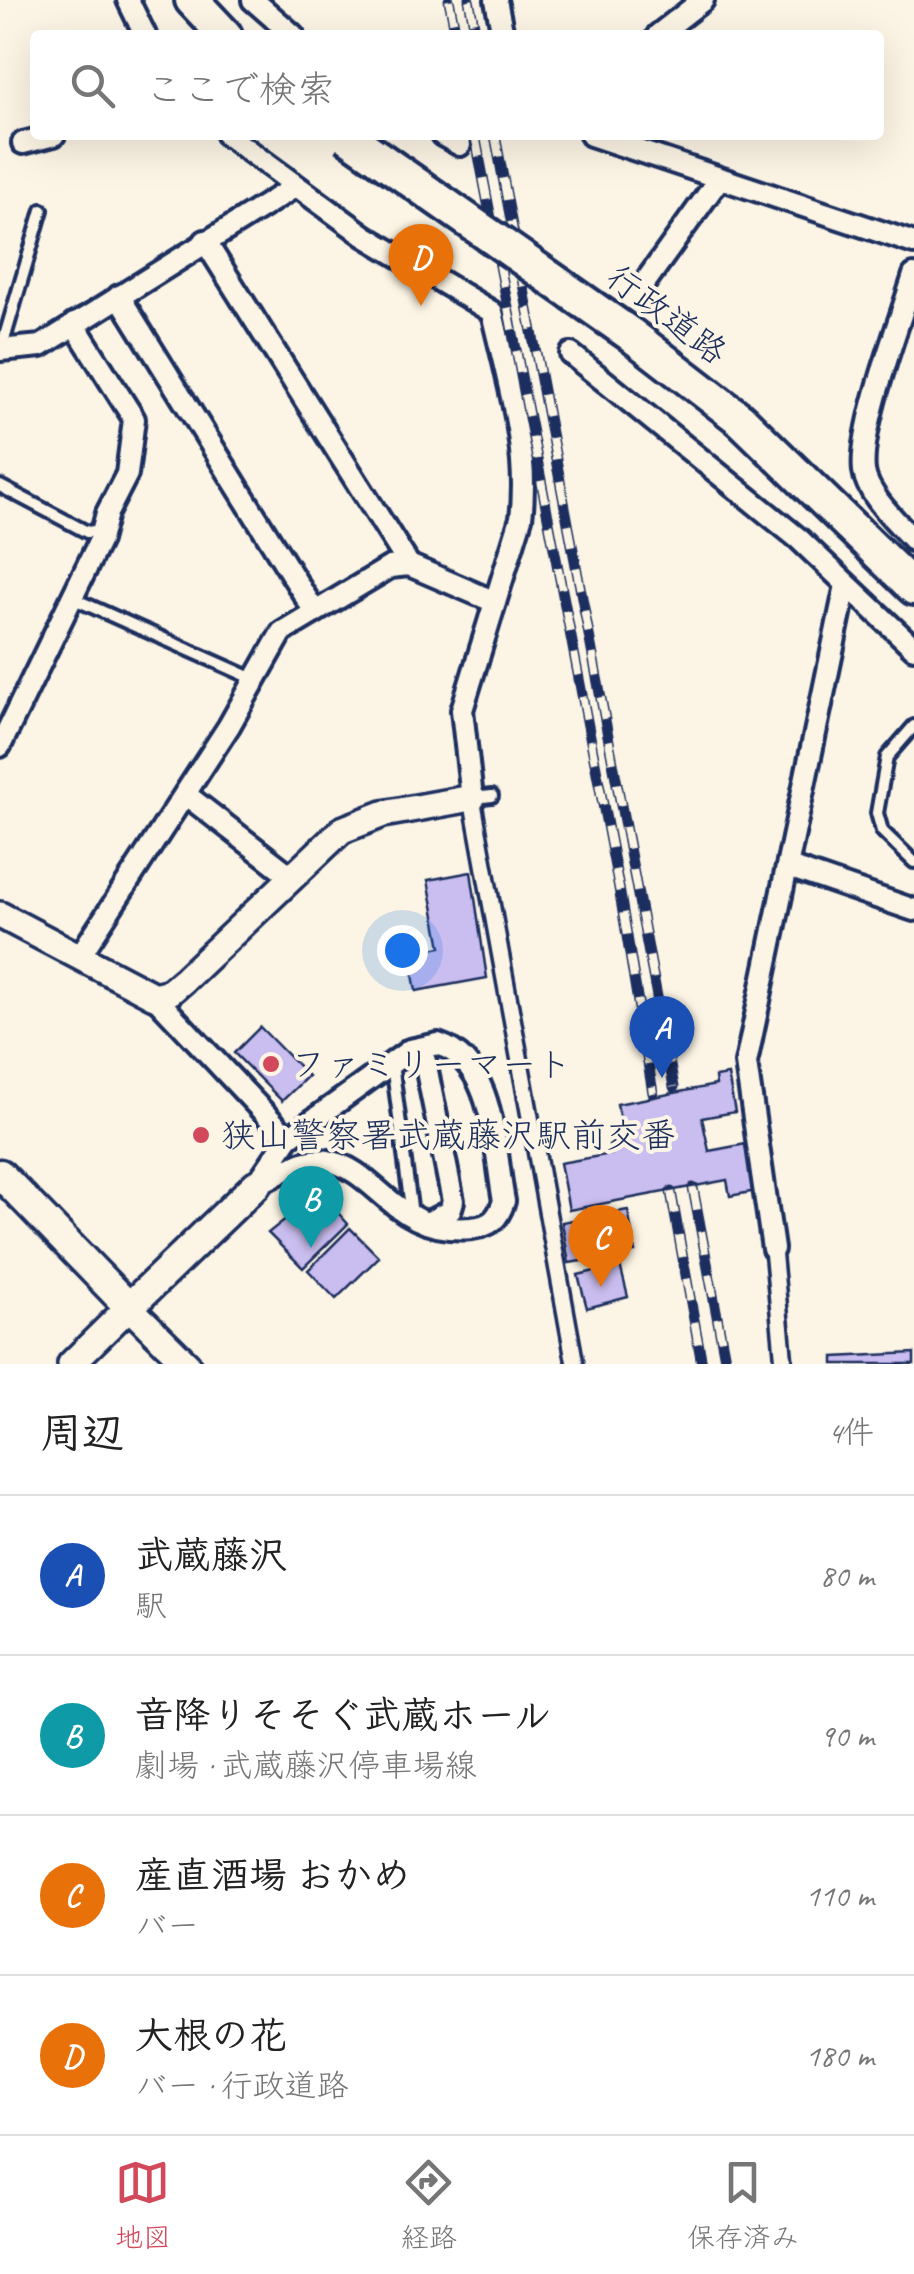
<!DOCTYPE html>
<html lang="ja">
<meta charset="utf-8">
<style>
body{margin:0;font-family:Caveat,"Klee One",sans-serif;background:#f6f6f6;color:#222}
.you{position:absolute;left:402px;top:950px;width:35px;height:35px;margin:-25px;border:8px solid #fff;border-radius:50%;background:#1a73e8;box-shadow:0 0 0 15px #1a73e833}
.badge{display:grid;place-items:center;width:65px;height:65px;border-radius:50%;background:#d1495b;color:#fff;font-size:32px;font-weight:700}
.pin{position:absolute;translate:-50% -82px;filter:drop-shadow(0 2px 5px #0008)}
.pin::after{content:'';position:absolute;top:52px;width:35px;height:30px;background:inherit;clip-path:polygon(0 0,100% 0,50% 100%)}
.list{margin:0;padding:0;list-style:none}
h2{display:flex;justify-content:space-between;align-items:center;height:130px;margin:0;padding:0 40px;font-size:42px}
h2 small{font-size:32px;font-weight:400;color:#767676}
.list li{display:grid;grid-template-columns:65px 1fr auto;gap:30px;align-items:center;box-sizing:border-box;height:160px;padding:0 40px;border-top:2px solid #e0e0e0}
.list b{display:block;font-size:38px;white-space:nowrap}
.list p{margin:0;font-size:32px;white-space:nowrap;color:#767676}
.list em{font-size:32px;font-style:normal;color:#767676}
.icon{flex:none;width:55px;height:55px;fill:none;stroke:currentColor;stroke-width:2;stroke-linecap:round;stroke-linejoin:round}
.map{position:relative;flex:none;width:914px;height:1364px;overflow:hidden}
.search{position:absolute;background:#fff;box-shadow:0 10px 40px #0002;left:30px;right:30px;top:30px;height:110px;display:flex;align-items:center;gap:25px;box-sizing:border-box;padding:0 35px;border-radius:10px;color:#767676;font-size:38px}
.sheet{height:770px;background:#fff}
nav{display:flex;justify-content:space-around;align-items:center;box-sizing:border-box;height:140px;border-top:2px solid #e0e0e0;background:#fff;font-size:28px;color:#767676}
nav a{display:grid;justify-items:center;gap:5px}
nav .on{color:#d1495b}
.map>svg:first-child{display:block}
</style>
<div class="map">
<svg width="914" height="1364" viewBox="0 0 914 1364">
<rect width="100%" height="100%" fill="#fcf5e5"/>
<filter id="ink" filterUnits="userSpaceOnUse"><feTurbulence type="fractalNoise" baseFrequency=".01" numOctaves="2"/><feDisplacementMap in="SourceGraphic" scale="20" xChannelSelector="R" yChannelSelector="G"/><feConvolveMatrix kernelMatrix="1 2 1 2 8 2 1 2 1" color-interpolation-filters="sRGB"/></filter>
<g filter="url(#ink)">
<g fill="#cabdef" stroke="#1b2f5e" stroke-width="2.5">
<polygon points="471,872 487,978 416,991 409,953 441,947 428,880"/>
<polygon points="260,1027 308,1076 282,1101 234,1053"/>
<polygon points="728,1075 735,1112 702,1118 709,1151 746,1144 756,1191 730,1196 727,1180 569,1210 560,1163 611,1154 609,1145 624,1138 617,1104 716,1085 715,1077"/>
<polygon points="331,1205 348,1224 303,1268 268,1233 297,1210"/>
<polygon points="628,1210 635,1252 569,1263 562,1222"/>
<polygon points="350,1228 379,1257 336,1299 308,1270"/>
<polygon points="620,1265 628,1297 587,1308 578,1275"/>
<polygon points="914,1353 914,1364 834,1364 834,1357"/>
</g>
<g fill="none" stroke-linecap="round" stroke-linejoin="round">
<defs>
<g id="service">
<polyline points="1,350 42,210"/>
<polyline points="0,486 87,532 102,530"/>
<polyline points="72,598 252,678"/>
<polyline points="914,726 887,757 877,813 882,831 914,862"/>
<polyline points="473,798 492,796"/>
<polyline points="392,1064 412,1215"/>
</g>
<g id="pedestrian">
<polyline points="472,798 575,1364"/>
<polyline points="773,1249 784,1364"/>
</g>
<g id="minor">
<polyline points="128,0 145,35"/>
<polyline points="253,0 293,35"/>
<polyline points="496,0 503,35"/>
<polyline points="658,35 703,0"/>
<path d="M227 135 365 236 492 312C507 379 530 449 521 518L462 710 472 798"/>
<polyline points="442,135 460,145"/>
<polyline points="591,135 914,243"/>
<polyline points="23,143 54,135"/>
<polyline points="205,241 409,565"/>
<path d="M914 275C900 322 859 427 864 471 867 495 899 524 914 541"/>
<polyline points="646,281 719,179"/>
<polyline points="119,296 315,612"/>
<polyline points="0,350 41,346 296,186"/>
<polyline points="571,354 799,539 914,648"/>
<polyline points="0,746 100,540 107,513 127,474 134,419 74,324"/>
<polyline points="185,794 292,877"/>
<polyline points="789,867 914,910"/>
<polyline points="81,954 229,726 282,632 390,567 409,565 495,602"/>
<polyline points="154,996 288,1138"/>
<path d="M438 1044C496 1063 494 1151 504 1201 498 1219 491 1226 472 1228 394 1235 379 1171 328 1161 304 1156 277 1175 256 1185L288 1138 410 1050Z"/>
<polyline points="410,1050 425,1061 453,1201 450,1211 427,1223"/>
<polyline points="773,1249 746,1063 846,585"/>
</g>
<g id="tertiary">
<polyline points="0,915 154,996 170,992 184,980 342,830 383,814 472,798"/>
<polyline points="71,1364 129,1307 187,1364"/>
</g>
<polyline id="secondary" points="0,1174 129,1307 256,1185"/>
<g id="trunk">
<polyline points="192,0 225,35"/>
<polyline points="740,419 914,588"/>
</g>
</defs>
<use href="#service" stroke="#1b2f5e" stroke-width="18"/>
<use href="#pedestrian" stroke="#1b2f5e" stroke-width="22"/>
<use href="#minor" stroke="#1b2f5e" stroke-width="28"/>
<use href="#tertiary" stroke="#1b2f5e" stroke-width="32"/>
<use href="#secondary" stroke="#1b2f5e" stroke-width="35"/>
<use href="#trunk" stroke="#1b2f5e" stroke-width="40"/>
<use href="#service" stroke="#fcf5e5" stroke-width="10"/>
<use href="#pedestrian" stroke="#fcf5e5" stroke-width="15"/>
<use href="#minor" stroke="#fcf5e5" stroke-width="20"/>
<use href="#tertiary" stroke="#fcf5e5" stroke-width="25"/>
<use href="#secondary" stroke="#fcf5e5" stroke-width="28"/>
<use href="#trunk" stroke="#fcf5e5" stroke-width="32"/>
<defs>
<g id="rail">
<polyline points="449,0 456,35"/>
<polyline points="469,0 476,35"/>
<polyline points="475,135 619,888 653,1093"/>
<polyline points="495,135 674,1087"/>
<polyline points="693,1188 726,1364"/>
<polyline points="671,1192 702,1364"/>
</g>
</defs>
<use href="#rail" stroke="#1b2f5e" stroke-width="11"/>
<use href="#rail" stroke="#fcf5e5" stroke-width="8" stroke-dasharray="22" stroke-linecap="butt"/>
<defs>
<polyline id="trunk-bridge" points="346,135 630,334 740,419"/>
</defs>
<use href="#trunk-bridge" stroke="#1b2f5e" stroke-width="40" stroke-linecap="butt"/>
<use href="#trunk-bridge" stroke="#fcf5e5" stroke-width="32"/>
</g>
</g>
<g fill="#d1495b" stroke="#fcf5e5" stroke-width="4">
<circle cx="271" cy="1064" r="10"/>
<circle cx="201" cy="1135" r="10"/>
</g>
<g text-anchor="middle" stroke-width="8" stroke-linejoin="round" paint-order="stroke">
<g font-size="35" fill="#1b2f5e" stroke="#fcf5e5">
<text transform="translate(667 314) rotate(37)" y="12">行政道路</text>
</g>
<g font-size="35" fill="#1b2f5e" stroke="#fcf5e5" text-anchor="start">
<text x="291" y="1076">ファミリーマート</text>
<text x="221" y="1147">狭山警察署武蔵藤沢駅前交番</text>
</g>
</g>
</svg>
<div class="you"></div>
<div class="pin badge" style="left:662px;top:1078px;background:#1a4fb4">A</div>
<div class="pin badge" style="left:311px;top:1248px;background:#0f9aa8">B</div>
<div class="pin badge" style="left:601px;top:1287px;background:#e8710a">C</div>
<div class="pin badge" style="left:421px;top:306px;background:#e8710a">D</div>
<div class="search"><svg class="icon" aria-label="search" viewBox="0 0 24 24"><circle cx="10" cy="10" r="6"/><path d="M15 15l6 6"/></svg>ここで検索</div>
</div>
<section class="sheet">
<h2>周辺<small>4件</small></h2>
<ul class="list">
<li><span class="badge" style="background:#1a4fb4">A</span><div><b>武蔵藤沢</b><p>駅</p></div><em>80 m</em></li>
<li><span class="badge" style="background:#0f9aa8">B</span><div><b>音降りそそぐ武蔵ホール</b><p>劇場 · 武蔵藤沢停車場線</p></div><em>90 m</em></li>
<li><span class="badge" style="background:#e8710a">C</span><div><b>産直酒場 おかめ</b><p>バー</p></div><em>110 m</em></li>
<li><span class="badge" style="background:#e8710a">D</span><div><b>大根の花</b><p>バー · 行政道路</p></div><em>180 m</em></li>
</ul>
</section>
<nav>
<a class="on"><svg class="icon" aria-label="map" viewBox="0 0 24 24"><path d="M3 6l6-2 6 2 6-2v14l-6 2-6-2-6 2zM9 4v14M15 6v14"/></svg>地図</a>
<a><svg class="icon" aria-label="directions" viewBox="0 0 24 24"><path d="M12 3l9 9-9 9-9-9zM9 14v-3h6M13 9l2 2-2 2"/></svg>経路</a>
<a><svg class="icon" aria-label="saved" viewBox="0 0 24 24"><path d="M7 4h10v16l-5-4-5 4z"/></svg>保存済み</a>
</nav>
